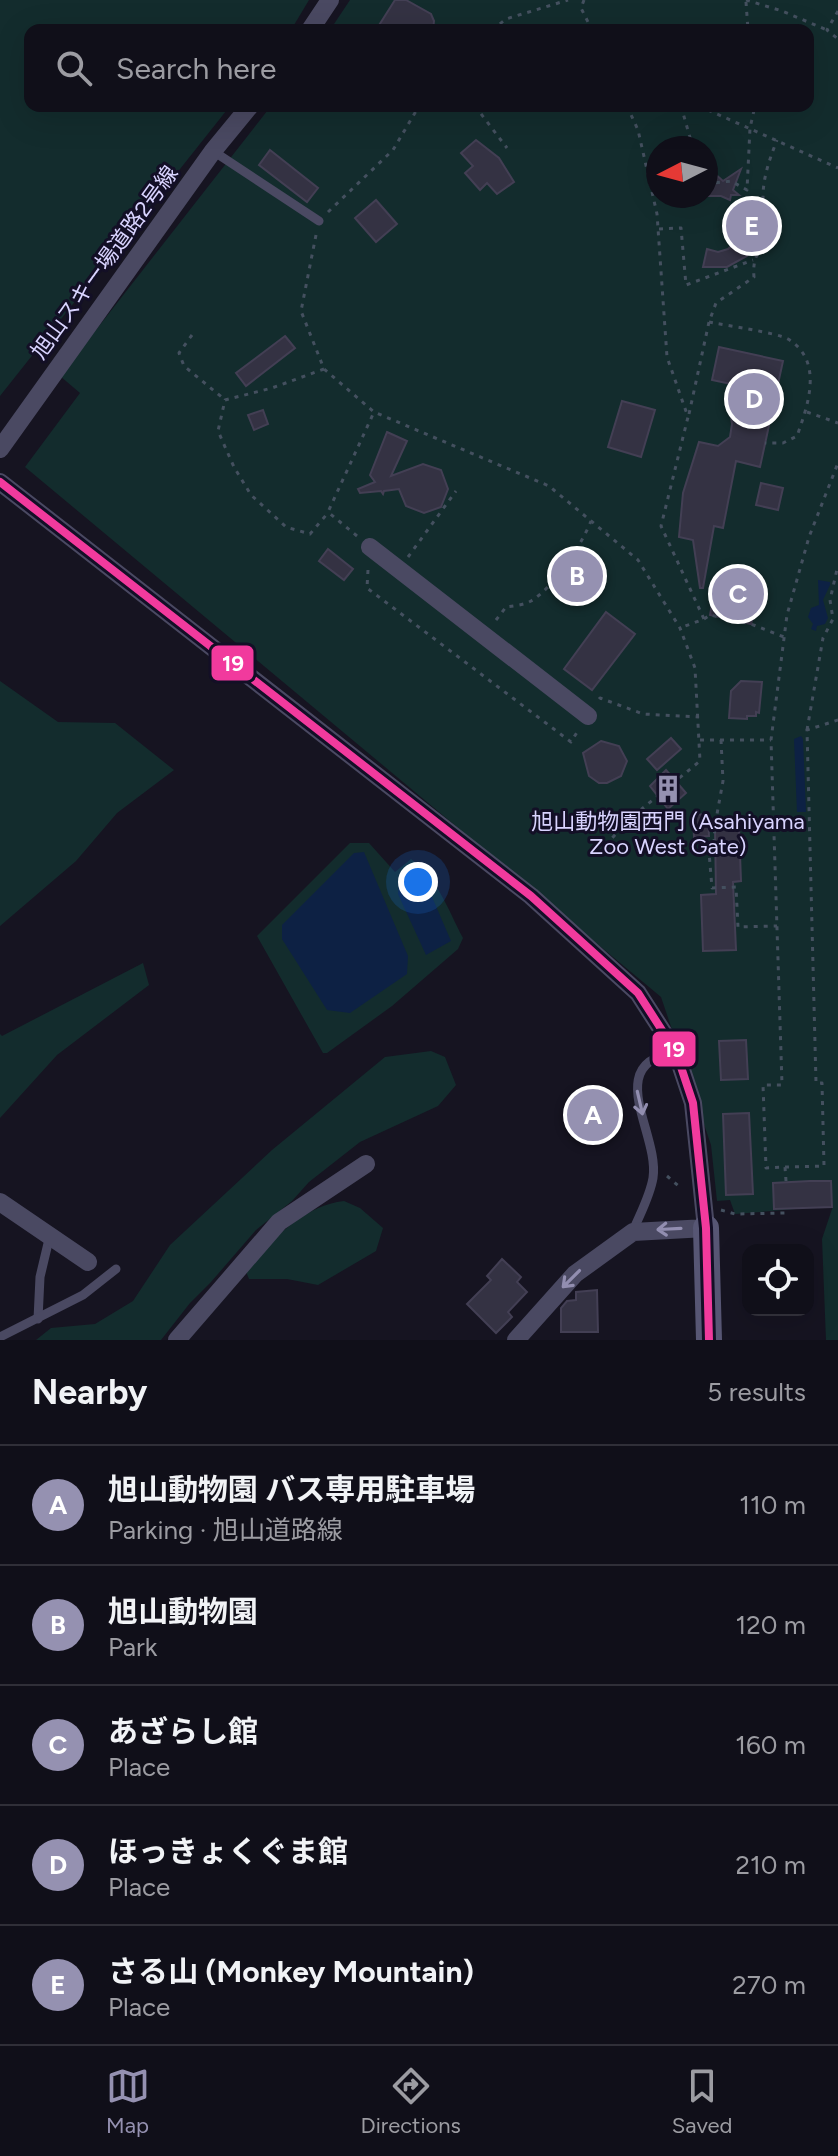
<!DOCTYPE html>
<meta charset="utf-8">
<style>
body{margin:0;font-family:Figtree,"Noto Sans JP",sans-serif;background:#1e1d26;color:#f1f3f6}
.controls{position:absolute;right:24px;bottom:24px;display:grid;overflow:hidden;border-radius:16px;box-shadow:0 8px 32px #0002}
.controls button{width:72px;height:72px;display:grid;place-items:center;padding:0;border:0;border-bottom:2px solid #302f38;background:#100f19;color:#f1f3f6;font:40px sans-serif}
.compass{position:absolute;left:646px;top:136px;width:72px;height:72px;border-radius:50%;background:#100f19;box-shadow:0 8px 32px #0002;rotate:264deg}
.you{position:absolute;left:418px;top:882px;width:28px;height:28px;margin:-20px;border:6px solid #fff;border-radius:50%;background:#1a73e8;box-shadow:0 0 0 12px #1a73e833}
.badge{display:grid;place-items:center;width:52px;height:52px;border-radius:50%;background:#9591b1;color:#fff;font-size:26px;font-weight:700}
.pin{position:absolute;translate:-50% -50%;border:4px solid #fff;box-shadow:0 2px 8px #0006}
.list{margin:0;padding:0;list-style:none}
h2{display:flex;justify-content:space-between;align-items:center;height:104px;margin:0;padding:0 32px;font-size:34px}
h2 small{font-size:26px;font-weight:400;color:#9c9ca2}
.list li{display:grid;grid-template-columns:52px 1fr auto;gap:24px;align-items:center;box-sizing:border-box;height:120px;padding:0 32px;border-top:2px solid #302f38}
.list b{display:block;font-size:30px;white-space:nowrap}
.list p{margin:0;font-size:26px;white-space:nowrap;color:#9c9ca2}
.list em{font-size:26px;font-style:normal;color:#9c9ca2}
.icon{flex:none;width:44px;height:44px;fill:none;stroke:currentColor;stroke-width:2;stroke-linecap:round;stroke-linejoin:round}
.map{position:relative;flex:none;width:838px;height:1340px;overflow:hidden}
.search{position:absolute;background:#100f19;box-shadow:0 8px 32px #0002;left:24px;right:24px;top:24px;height:88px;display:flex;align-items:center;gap:20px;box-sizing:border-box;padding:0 28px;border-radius:16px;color:#9c9ca2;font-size:30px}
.sheet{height:704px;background:#100f19}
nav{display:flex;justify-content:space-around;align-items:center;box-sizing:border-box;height:112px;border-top:2px solid #302f38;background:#100f19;font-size:22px;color:#9c9ca2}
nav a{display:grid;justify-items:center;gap:4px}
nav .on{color:#9591b1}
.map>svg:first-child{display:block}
</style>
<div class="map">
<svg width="838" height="1340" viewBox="0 0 838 1340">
<rect width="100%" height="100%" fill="#161421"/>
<g fill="#132c2d" fill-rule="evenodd">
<polygon points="0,0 309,0 291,30 30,30 30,106 230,106 0,396"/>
<path d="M350 0H838V1340H826L822 1239 833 1206 735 1214 730 1200 717 1201 711 1145 661 997 25 467 80 393 60 376 271 106H808V30H330ZM658 148H706V196H658Z"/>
<polygon points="0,681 58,722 115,723 174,770 117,813 76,861 0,926"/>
<path d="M350 843H369L395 872 411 859C438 878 448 910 463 938L458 949 392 1006 327 1053H323L257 936Z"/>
<polygon points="143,963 149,985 57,1055 0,1118 0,1034 2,1036"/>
<polygon points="431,1051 445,1057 456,1085 438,1106 360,1142 309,1182 292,1201 256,1230 211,1282 190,1303 161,1340 36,1340 51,1328 95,1324 133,1301 170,1245 272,1150 385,1057"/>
<path d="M344 1201 360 1208 383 1228 376 1251 318 1285 287 1279H249L245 1269C273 1240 302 1206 344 1201Z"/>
</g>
<g fill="#0d2144">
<polygon points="818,580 830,582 830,585 823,600 828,618 825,624 817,626 816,631 811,629 813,624 808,617 811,608 819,605"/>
<polygon points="801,736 803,739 806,812 797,812 794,739"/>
<polygon points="364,852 408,956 407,974 350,1013 327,1010 282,939 282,925 354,853"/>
<polygon points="417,874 426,883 451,941 426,955 398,894 399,883"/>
</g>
<g fill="#343243" stroke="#433f54" stroke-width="2">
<polygon points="395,0 406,0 431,14 434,21 433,30 376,30"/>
<polygon points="476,140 499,158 514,182 497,194 487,183 480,190 465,173 473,166 461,153"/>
<polygon points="270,150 318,188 307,202 259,165"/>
<polygon points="741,169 733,190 739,195 731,195 730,200 721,196 703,196 706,196 714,173 723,181"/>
<polygon points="376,200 397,224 376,242 355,218"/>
<polygon points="761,211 760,236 747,256 727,267 703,267 707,249 718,252 728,249 740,238 744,223 742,215"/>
<polygon points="285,336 295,348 246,386 236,373"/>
<polygon points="719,347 783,361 760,467 736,461 723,528 714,526 703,588 700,588 693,540 679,537 683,493 699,442 718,446 730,437 732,424 730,411 736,385 712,380"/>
<polygon points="622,401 655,410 641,457 608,447"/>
<polygon points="263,410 268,424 254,430 248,415"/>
<polygon points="387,432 407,441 391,476 423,464 441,470 448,489 441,507 424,513 406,506 399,489 384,491 383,494 381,491 360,493 358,489 375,482 370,475"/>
<polygon points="761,483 783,488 778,510 756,505"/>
<polygon points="328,549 353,569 344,580 319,561"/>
<polygon points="742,580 762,585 751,624 710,615 714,593"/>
<polygon points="606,612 635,634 592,690 564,669"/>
<polygon points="741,681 762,682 759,713 756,712 756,716 747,716 747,719 729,718 731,691"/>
<polygon points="671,738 681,749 657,770 647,759"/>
<polygon points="601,741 619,746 627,761 621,776 607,783 599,783 589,776 583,753"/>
<polygon points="666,770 686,793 668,809 650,786"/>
<polygon points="708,814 709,836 694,837 693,815"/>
<polygon points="739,827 741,881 733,882 736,950 703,951 701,895 716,894 715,828"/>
<polygon points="746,1040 748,1079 721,1080 719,1041"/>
<polygon points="749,1113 753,1194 726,1195 723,1114"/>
<polygon points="810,1181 831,1181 832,1207 774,1209 773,1183"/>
<polygon points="502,1259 521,1277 517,1282 527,1292 508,1312 512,1317 496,1333 467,1304 491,1280 487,1276"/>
<polygon points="597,1290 598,1332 561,1332 561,1308 567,1301 576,1300 576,1292"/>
</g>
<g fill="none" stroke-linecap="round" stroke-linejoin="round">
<g stroke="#44505f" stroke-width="3" stroke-dasharray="4 6" stroke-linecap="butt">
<polyline points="584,0 581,8 592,30"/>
<polyline points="746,0 782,11 827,30"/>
<polyline points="746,2 748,30"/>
<polyline points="838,11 827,30 838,39"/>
<polyline points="492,30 506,19 568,0"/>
<polyline points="475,106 507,148"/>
<polyline points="627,106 638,130 657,214 667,357 688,417 661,526 704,619 680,628"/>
<polyline points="681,106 693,148"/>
<polyline points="699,106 838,168"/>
<polyline points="706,184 731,181 747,190 750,128 755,106"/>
<polyline points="328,212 393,150 419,106"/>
<polyline points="659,229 681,228 686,285 753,260"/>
<polyline points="316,235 301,311 324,369 374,412 549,486 638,560 680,628 695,668 700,761 626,822 607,844"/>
<path d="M709 322C724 325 778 333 788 339 824 361 808 405 797 436L783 443H765"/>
<polyline points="192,335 179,353 184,366 224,399"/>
<polyline points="324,369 272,388 225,400 218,431 234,467 251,495 286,527 310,534 327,514"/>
<polyline points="807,412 838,423"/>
<path d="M689 414 709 322 716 303 754 277C752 254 761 254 765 235 768 222 763 210 763 197 763 177 770 158 777 140"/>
<polyline points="357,536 328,512 374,412"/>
<polyline points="408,557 456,491"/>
<polyline points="368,570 367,588 571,742 579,729"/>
<polyline points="704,619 710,615 751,624 784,637"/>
<path d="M496 620 506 607C514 606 524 605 531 601 554 587 581 546 591 521"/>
<polyline points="599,699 600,698 643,714 699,717"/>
<polyline points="807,730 823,638 833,619 830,600 838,565"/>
<polyline points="700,740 771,740"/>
<polyline points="721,740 723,781 715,825 714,843 709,852 712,888 736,887 738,927 777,926"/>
<polyline points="785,1167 824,1166 822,1083 816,1083 807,730 838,720"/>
<polyline points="667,1176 682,1189"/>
<polyline points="786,1181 785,1167 766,1168 763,1085 782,1085 771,740 787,615 809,537 838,463"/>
<polyline points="721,1210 735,1214 786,1213 787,1209"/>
</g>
<g stroke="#4a4962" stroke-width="9">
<polyline points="213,151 319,221"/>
<path d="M633 1231C640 1214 650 1196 653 1178 660 1134 601 1063 676 1052"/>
<polyline points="38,1319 40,1277 50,1235"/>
<polyline points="0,1337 83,1295 116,1269"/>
</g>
<g stroke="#4a4962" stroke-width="18">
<polyline points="310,30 330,0"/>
<polyline points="0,449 213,151 250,106"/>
<polyline points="0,482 531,896 638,993 676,1052 693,1103 706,1228 633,1232 575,1274 516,1340"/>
<polyline points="370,547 588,716"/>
<polyline points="0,1202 88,1262"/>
<polyline points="177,1340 279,1222 366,1164"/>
</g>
<polyline stroke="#575674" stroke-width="26" points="706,1228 709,1340"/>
<defs>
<polyline id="bus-1" points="0,482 531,896 638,993 676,1052 693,1103 706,1228 709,1340"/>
</defs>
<use href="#bus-1" stroke="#130f26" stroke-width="14"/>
<use href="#bus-1" stroke="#f13a9d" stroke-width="8"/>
</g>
<defs><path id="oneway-shaft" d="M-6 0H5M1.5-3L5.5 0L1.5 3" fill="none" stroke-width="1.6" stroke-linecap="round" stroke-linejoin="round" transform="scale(2)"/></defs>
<g stroke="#928eb0">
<use href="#oneway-shaft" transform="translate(640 1103) rotate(77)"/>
<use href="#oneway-shaft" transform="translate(669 1229) rotate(177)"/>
<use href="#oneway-shaft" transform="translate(571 1279) rotate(135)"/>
</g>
<defs>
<symbol id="building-bare" viewBox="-9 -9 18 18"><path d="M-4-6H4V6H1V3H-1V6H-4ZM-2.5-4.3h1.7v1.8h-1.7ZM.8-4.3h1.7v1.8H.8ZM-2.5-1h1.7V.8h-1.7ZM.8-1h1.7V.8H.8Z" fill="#9591b1" stroke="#130f26" stroke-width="2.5" paint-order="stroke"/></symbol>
</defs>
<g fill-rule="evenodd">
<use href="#building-bare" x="648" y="769" width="40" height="40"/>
</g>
<g text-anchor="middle" stroke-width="6" stroke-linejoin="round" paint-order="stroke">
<g font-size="22" fill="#d9d4ff" stroke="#130f26">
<text transform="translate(104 262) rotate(-54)" y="8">旭山スキー場道路2号線</text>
</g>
<g font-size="22" fill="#d9d4ff" stroke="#130f26">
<text x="668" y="829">旭山動物園西門 (Asahiyama<tspan x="668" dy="25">Zoo West Gate)</tspan></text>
</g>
</g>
<g stroke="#130f26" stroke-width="3">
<rect x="210" y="644" width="45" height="38" rx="8" fill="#f13a9d"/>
<rect x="651" y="1030" width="46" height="38" rx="8" fill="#f13a9d"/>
</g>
<g font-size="22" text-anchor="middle" font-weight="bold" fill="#fff">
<text x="233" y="671">19</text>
<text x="674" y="1057">19</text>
</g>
</svg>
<div class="controls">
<button><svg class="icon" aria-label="locate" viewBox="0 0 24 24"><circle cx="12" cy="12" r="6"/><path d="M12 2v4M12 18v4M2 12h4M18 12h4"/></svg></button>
</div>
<svg class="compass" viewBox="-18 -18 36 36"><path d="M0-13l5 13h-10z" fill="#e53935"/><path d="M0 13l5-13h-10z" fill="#9c9ca2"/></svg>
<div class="you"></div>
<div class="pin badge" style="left:593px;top:1115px">A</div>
<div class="pin badge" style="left:577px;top:576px">B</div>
<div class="pin badge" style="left:738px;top:594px">C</div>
<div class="pin badge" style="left:754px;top:399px">D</div>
<div class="pin badge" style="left:752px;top:226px">E</div>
<div class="search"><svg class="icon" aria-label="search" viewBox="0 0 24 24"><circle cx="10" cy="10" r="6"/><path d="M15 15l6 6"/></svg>Search here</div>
</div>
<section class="sheet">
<h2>Nearby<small>5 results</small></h2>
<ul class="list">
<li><span class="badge">A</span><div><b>旭山動物園 バス専用駐車場</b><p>Parking · 旭山道路線</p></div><em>110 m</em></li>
<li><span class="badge">B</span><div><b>旭山動物園</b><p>Park</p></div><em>120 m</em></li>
<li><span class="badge">C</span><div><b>あざらし館</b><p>Place</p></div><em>160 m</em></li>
<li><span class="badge">D</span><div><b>ほっきょくぐま館</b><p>Place</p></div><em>210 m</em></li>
<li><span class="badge">E</span><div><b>さる山 (Monkey Mountain)</b><p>Place</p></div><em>270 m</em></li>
</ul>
</section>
<nav>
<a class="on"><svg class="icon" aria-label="map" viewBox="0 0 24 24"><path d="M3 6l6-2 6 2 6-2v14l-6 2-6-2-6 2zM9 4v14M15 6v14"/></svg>Map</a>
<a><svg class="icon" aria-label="directions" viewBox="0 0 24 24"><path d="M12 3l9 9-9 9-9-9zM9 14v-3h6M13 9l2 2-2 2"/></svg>Directions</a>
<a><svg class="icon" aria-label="saved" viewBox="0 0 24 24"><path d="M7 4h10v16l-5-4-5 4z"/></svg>Saved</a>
</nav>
